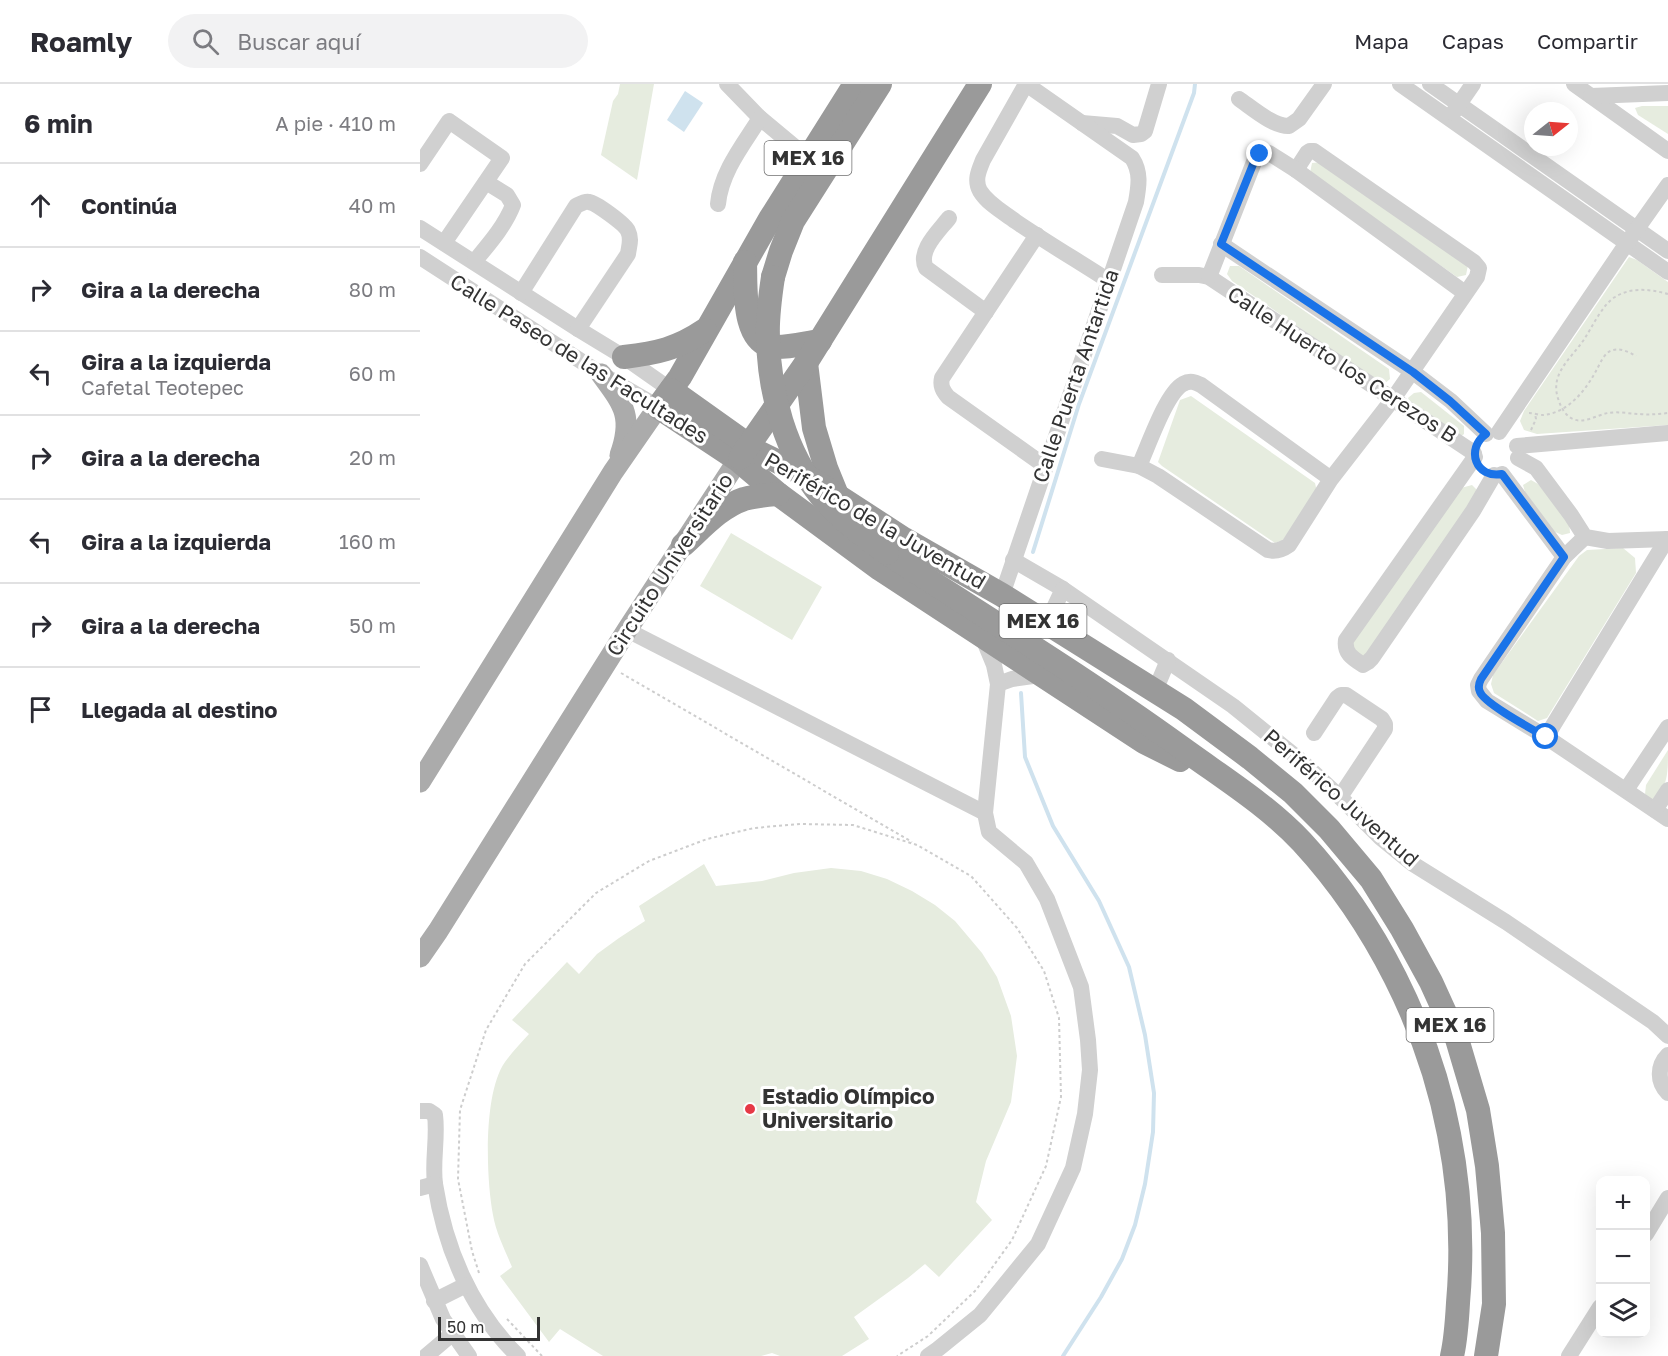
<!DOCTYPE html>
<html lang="es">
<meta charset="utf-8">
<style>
body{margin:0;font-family:"Golos Text",sans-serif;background:#f2f2f3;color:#2b2b33}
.controls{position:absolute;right:18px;bottom:18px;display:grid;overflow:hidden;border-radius:12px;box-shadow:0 6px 24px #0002}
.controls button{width:54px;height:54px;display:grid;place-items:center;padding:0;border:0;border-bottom:2px solid #e1e1e2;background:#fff;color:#2b2b33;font:30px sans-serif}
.compass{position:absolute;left:1104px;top:18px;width:54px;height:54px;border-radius:50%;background:#fff;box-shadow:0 6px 24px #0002;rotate:73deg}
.scale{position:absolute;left:18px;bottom:15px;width:102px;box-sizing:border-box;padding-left:6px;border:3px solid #333;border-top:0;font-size:16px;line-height:21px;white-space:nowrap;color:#333;-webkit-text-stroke:4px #fff;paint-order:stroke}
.stop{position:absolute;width:18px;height:18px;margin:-14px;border:4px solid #1a73e8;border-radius:50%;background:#fff}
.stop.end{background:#1a73e8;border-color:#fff;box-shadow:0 2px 6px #0008}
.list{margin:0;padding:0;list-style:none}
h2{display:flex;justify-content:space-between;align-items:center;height:78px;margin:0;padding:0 24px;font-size:26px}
h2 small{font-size:20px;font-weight:400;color:#7c7c81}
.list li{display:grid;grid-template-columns:39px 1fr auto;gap:18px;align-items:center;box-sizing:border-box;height:84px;padding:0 24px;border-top:2px solid #e1e1e2}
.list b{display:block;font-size:22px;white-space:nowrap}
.list p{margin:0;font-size:20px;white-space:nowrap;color:#7c7c81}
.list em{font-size:20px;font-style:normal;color:#7c7c81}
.icon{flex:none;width:33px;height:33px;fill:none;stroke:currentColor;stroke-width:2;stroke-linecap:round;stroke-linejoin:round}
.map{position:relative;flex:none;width:1248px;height:1272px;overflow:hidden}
header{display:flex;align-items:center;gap:36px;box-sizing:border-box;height:84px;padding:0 30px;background:#fff;border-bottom:2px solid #e1e1e2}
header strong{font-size:28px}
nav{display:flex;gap:33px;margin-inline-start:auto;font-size:21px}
.search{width:420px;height:54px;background:#f2f2f3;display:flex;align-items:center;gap:15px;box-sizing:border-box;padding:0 21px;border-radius:33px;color:#7c7c81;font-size:22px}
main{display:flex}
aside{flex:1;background:#fff}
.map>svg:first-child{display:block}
</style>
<header>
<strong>Roamly</strong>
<div class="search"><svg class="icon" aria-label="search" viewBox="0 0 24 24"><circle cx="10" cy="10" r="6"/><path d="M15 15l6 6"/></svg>Buscar aquí</div>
<nav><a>Mapa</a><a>Capas</a><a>Compartir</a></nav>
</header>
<main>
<aside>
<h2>6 min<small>A pie · 410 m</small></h2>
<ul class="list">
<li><svg class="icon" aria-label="ahead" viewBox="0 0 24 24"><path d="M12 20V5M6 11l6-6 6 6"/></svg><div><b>Continúa</b></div><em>40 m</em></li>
<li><svg class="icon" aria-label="right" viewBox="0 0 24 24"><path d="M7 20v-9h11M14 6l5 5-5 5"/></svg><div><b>Gira a la derecha</b></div><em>80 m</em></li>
<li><svg class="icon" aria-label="left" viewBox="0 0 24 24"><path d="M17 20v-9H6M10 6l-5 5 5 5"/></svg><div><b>Gira a la izquierda</b><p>Cafetal Teotepec</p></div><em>60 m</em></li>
<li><svg class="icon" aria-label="right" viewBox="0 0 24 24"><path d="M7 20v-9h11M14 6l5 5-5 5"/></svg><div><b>Gira a la derecha</b></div><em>20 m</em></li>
<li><svg class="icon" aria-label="left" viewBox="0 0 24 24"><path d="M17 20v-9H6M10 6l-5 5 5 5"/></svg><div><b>Gira a la izquierda</b></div><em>160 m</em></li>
<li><svg class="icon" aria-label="right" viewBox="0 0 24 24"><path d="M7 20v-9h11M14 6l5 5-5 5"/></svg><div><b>Gira a la derecha</b></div><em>50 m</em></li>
<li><svg class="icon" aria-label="arrive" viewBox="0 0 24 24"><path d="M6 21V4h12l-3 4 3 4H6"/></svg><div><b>Llegada al destino</b></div></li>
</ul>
</aside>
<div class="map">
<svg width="1248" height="1272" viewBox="0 0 1248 1272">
<rect width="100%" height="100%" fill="#fff"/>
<g fill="#e6ecdf">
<polygon points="200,0 234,0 217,96 181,71 193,17 198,10"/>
<polygon points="1222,22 1248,22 1248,50 1218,31 1215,24"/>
<polygon points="902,78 1048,181 1046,191 1037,193 890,89 892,79"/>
<polygon points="1209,173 1217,176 1248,198 1248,341 1117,350 1104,346 1100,337 1104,327"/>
<polygon points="810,182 819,182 969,285 970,295 963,301 812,197 807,190"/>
<polygon points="1001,308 1044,342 1044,350 1040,353 991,321 988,314 994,309"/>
<polygon points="771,312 895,399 897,408 863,456 855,459 742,382 738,378 760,316"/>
<polygon points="1111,396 1118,400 1149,437 1150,449 1142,451 1133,447 1105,408 1103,401"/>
<polygon points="1052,401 1057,406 1056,413 945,572 937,574 931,560 1041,404"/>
<polygon points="311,449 402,503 372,556 280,502"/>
<polygon points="1203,464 1215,474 1216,489 1127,634 1118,637 1074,609 1071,600 1073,591 1159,472 1167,466"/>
<path d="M1248 666C1248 689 1248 704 1232 716L1225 710 1226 701Z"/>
<path d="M284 780 296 802 342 797 374 789 411 784 441 787 467 795 492 807 515 821 535 837 562 869 577 893 591 932 597 972 591 1018 566 1077 556 1118 572 1136 519 1193 505 1180 488 1194 434 1233 449 1255 422 1272H360L352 1269 341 1272H183L140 1245 129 1258 80 1192 92 1183C85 1166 76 1149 73 1131 66 1094 63 1009 85 978 92 968 101 959 109 950L92 936 147 878 159 890 177 870 199 854 225 837 219 822Z"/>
</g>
<polygon fill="#cfe2ee" points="265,7 283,19 264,48 247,36"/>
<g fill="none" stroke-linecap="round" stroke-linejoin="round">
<g stroke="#cfe2ee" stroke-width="4">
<polyline points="613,468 659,320 774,9 775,0"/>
<polyline points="601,609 605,673 633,742 679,817 709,883 725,951 734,1009 733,1048 725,1100 715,1141 702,1175 681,1213 643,1272"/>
</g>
<g stroke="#cdcdcd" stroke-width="2" stroke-dasharray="3 3" stroke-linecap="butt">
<path d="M1248 210C1230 205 1211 203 1195 213 1183 220 1172 243 1165 254 1152 274 1128 290 1139 317 1141 324 1146 332 1153 335 1164 340 1177 331 1188 329 1198 327 1210 330 1220 330 1230 331 1239 330 1248 329"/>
<path d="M1109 329C1113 329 1119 331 1123 331 1148 329 1165 307 1176 287 1180 280 1184 268 1193 266 1201 264 1209 268 1216 272"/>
<polyline points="1111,346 1116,335 1115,330"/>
<polyline points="201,589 492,758"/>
<polyline points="59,1189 52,1167 38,1095 40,1026 66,946 105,880 176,809 229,777 287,755 334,744 380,740 433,741 497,761 551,792 597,844 624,887 639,934 641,1013 626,1082 592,1156 556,1206 508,1252 477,1272"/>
<polyline points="87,1235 122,1272"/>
</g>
<g stroke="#d0d0d0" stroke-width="16">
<polyline points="307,0 340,34 388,74"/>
<path d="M606 0 563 76C559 86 554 96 560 107 568 120 583 128 595 137 626 158 658 177 689 197"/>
<polyline points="980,0 1248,188"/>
<polyline points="1010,0 1248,167"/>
<polyline points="1154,0 1248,67"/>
<polyline points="1171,12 1248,9"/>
<path d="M819 15C832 24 854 43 869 42L879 35 904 0"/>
<polyline points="1033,29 1053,0"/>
<polyline points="662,39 697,42 713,51 721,50 725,47 739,0"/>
<polyline points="0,80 29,37 82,74 24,159"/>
<path d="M876 86 887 69 890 67H894L1054 178 1059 184 1057 193 973 315 911 395 869 461C862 466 856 468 848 466L738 392 719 382C728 363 746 309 763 300 770 296 775 298 781 301L911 395"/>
<path d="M298 120C301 88 323 61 340 34"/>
<path d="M529 134C519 147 497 167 506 184L566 228"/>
<polyline points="0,144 158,245 204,273 251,306"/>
<path d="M617 151 522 294C520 302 523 307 528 313L625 382"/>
<polyline points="801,160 993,288 1031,317 1066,350"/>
<polyline points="0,173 181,290 238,323"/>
<path d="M54 178C68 161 85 142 93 121L87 111 66 98"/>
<polyline points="742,191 779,191 789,193 1054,369"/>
<polyline points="789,193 834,78 837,73 845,68 849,69 876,86 1045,209"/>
<path d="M101 209 156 122C160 120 165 117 169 118 176 119 205 140 208 147 212 155 209 162 208 170L158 245"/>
<polyline points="1079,348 1207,159 1248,101"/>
<polyline points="1097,362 1248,349"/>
<path d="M1055 373 926 556C924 569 932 574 943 581L948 578 952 574 1053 427 1074 391"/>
<polyline points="1098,374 1116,384 1151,431 1165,453 1188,457 1248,455"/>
<polyline points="682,375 719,382"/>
<polyline points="1082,390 1144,473"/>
<polyline points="1165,453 1144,473 1061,595 1058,601 1059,607 1067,617 1126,653 1248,735"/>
<polyline points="593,476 643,505 813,622 880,676 920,713 961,754 993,780 1086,838 1233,938 1248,952"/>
<path d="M582 511 716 118C719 101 721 88 712 74L606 0"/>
<polyline points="627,539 643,505"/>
<polyline points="207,546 565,729"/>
<polyline points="578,600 592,595 620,591"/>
<polyline points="735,607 748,576"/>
<polyline points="894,649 917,614 921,611 926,611 962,635 965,640 965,645 920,713"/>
<polyline points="1126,653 1247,455"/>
<polyline points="1206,706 1248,643"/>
<polyline points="1235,726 1248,706"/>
<path d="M1248 971C1237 982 1237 998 1248 1009"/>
<path d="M0 1027H9L15 1031C18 1054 12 1077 15 1100 25 1164 51 1226 98 1272"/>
<polyline points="0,1104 15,1100"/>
<polyline points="1226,1150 1248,1114"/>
<polyline points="0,1181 23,1235 49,1272"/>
<polyline points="14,1217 46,1201"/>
<polyline points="6,1272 32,1250"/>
<polyline points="508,1272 518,1265 560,1231 618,1160 653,1084 665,1030 670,986 668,956 661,903 627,815 606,779 569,748 565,729 578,600 574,581 562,552"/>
<polyline points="1149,1272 1180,1223"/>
</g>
<g stroke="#ababab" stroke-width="21">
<path d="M181 290C203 320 214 332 200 371"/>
<polyline points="0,698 193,388 238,323"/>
<polyline points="0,873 18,847 207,546 318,376"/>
</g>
<g stroke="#9a9a9a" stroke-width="24">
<polyline points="435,0 350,135 260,293 238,323 318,376 358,410 460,485 724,658 760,676"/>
<path d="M325 178C326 203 321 262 357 263 371 263 386 259 400 257"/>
<polyline points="353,193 361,167 373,137 460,0"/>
<path d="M204 273C237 269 257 265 285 246"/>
<polyline points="386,279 394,344 406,384 417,411 413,414"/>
<polyline points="251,306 338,368 387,392 484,455 582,511 764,625 830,674 873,709 909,745 951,795 982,845 1011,898 1037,955 1058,1026 1067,1082 1073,1149 1074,1220 1066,1272"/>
<polyline points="320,374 386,279 560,0"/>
<path d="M263 461C282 444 300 423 324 415 335 412 347 411 358 410"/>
<path d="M467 469C568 535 672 598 769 669 808 697 849 723 882 758 955 837 1009 944 1029 1050 1040 1106 1043 1162 1038 1219 1037 1237 1036 1255 1032 1272"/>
</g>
<path stroke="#9a9a9a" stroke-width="24" d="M353 193C350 213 347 233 348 253 349 308 365 369 401 412 420 435 444 452 467 469"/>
</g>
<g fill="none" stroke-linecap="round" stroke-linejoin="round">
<path stroke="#1a73e8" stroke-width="8" d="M840 70 834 78 801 160 993 288 1030 317 1066 350C1045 365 1056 395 1082 390L1144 473 1061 595C1059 599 1058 604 1060 608 1065 620 1112 645 1126 653"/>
</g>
<circle fill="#e63946" stroke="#fff" stroke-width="2" cx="330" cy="1025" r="6"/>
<g text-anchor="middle" stroke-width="6" stroke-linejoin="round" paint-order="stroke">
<g fill="#fff" stroke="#707070" stroke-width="1.5">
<rect x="344.5" y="57" width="87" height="34" rx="4.5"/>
<rect x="579.5" y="520" width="87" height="34" rx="4.5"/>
<rect x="986.5" y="924" width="87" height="34" rx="4.5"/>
</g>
<g font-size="20" font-weight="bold" fill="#333">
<text x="388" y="81">MEX 16</text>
<text x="623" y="544">MEX 16</text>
<text x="1030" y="948">MEX 16</text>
</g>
<g font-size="21" fill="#333" stroke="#fff">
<text transform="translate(159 275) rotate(32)" y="7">Calle Paseo de las Facultades</text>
<text transform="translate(922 281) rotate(33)" y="7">Calle Huerto los Cerezos B</text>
<text transform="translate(656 292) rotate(-71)" y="7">Calle Puerta Antartida</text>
<text transform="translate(455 437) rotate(30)" y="7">Periférico de la Juventud</text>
<text transform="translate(250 481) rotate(-57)" y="7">Circuito Universitario</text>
<text transform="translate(921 714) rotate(41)" y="7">Periférico Juventud</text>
</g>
<g font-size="21" font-weight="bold" fill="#333" stroke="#fff" text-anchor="start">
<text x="342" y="1020">Estadio Olímpico<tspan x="342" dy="24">Universitario</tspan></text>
</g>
</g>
</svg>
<div class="controls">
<button>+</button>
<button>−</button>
<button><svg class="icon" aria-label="layers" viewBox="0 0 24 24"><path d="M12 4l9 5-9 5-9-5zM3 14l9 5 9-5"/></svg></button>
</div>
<svg class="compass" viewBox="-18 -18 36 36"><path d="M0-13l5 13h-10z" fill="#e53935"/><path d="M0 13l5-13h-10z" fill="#7c7c81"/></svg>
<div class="scale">50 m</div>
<div class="stop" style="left:1126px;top:653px"></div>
<div class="stop end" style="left:840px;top:70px"></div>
</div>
</main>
